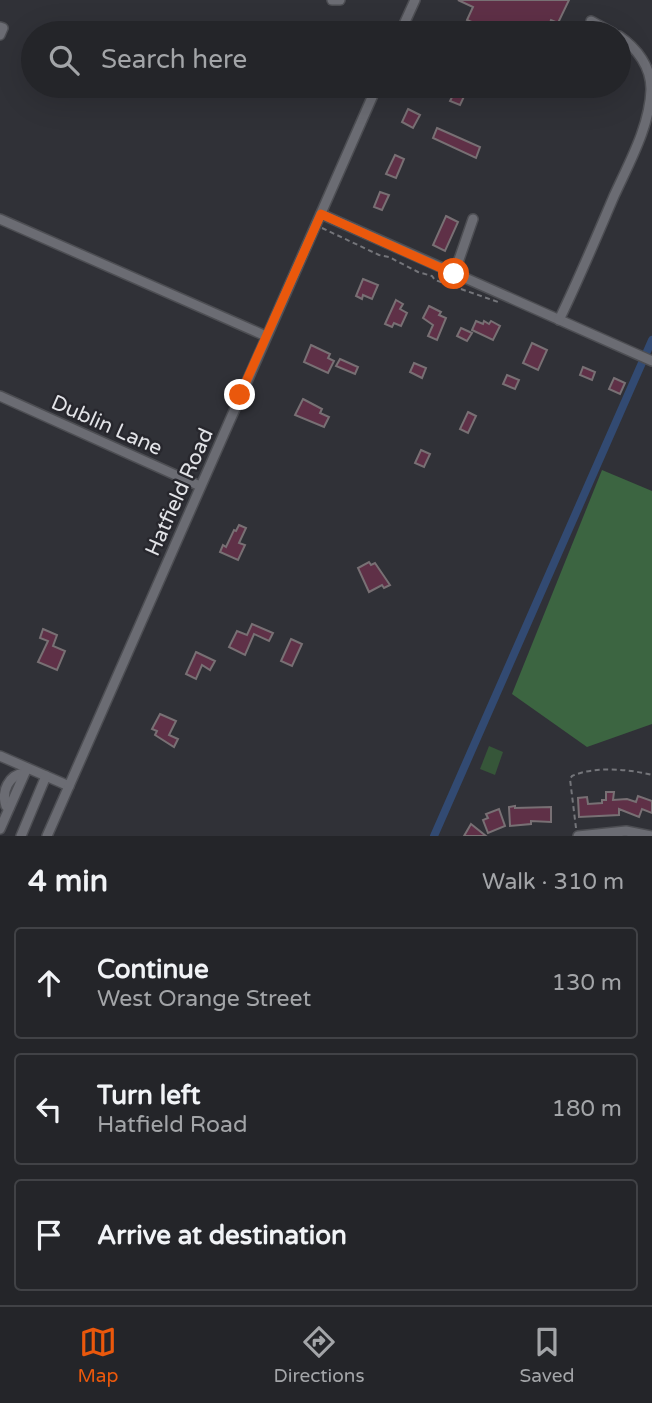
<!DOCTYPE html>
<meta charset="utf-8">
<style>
body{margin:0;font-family:"Varela Round",sans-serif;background:#2c2d31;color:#f1f3f6}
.stop{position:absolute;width:21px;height:21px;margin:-16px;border:5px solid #ea580c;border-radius:50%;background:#fff}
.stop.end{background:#ea580c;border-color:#fff;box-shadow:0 2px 7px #0008}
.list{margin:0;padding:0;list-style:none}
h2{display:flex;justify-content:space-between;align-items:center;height:91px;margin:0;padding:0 28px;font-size:30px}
h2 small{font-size:23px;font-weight:400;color:#a3a5a8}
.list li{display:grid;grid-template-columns:46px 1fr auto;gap:21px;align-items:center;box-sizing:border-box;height:112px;margin:0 14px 14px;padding:0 14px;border:2px solid #414246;border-radius:7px}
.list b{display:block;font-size:26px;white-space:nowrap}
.list p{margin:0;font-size:23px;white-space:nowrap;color:#a3a5a8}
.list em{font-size:23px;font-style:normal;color:#a3a5a8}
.icon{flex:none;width:38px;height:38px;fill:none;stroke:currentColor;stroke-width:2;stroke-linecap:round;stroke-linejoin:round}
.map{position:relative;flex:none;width:652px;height:836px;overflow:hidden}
.search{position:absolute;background:#242529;box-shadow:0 7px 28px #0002;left:21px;right:21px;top:21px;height:77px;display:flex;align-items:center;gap:18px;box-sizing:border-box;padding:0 24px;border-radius:38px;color:#a3a5a8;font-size:26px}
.sheet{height:469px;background:#242529}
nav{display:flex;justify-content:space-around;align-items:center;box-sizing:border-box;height:98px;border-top:2px solid #414246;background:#242529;font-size:19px;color:#a3a5a8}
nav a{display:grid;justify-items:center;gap:4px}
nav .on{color:#ea580c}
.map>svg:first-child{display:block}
</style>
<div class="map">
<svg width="652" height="836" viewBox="0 0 652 836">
<rect width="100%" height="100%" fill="#303137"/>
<polygon fill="#365639" points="489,746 503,752 495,775 480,769"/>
<polygon fill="#3c6541" points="602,470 652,491 652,724 587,747 512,694"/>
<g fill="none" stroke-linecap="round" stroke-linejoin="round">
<polyline stroke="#324a72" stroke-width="8" points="434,836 652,340"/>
</g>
<g fill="#5f3047" stroke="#787074" stroke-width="2">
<polygon points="458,0 569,0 558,23 551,20 546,33 497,33 467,20 473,7"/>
<polygon points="458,86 467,90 460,105 450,101"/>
<polygon points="408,109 420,115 413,128 402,122"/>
<polygon points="437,128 480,147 476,158 433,138"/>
<polygon points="395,155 404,159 396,178 386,174"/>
<polygon points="380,192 389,195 382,210 374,207"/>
<polygon points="446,216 458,222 445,251 433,245"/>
<polygon points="363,279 378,285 372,299 363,295 362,299 356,296"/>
<polygon points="396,300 403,304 400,309 407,313 401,326 394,323 392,327 385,324"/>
<polygon points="429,306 441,312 439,315 446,318 437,340 428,336 433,325 423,318"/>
<polygon points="476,321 483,324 484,321 489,324 491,321 500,326 493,340 472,330"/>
<polygon points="461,328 472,333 467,341 457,336"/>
<polygon points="532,343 547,350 538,370 523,363"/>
<polygon points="311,345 330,354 328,358 334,361 328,373 304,362"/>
<polygon points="340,359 358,367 355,374 336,366"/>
<polygon points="414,363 426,368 422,378 410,372"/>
<polygon points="583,367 595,372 592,380 580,375"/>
<polygon points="507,375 519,380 515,389 503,384"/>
<polygon points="614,378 625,383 620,394 609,389"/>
<polygon points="303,399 322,409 320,413 329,417 324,427 295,415"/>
<polygon points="468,412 476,416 468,433 460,429"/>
<polygon points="421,450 430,454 424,467 415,463"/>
<polygon points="239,525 246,528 239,543 245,545 238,560 220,552 223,545 226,547 234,530 236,531"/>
<polygon points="369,562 371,565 375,563 390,585 384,588 382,585 369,592 358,568"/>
<polygon points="252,624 273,633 269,641 254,634 245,655 229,647 237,631 247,635"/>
<polygon points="43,629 57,635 53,646 65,651 57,670 38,662 48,641 40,638"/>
<polygon points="291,639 302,644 292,666 281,661"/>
<polygon points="196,652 215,661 210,670 202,665 196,679 186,674"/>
<polygon points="160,714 176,721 169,735 178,739 174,747 155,735 157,731 152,729"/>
<polygon points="606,792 614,792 613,800 627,799 636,802 638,796 652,801 652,813 642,809 639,817 619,809 619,815 579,817 578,798 587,797 588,804 602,803 602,800 606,800"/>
<polygon points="515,806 515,808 551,807 551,822 531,821 531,824 510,826 509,807"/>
<polygon points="499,809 505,826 488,833 483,820 488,818 486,814"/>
<polygon points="471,824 486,836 464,836"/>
</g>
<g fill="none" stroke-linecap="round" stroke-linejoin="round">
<defs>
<g id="minor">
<polyline points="332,0 340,0"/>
<polyline points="591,21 613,33"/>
<polyline points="0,27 3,28 0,35"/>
<polyline points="400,33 415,0"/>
<polyline points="436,86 446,90"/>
<polyline points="321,214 652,361"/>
<polyline points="0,219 266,336"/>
<polyline points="454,274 473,219"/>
<path d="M559 320C579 279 596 238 614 196 629 163 650 126 651 89 651 67 637 48 619 36"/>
<polyline points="0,396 200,486"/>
<polyline points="0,756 69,786"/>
<path d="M9 808 6 806C1 791 9 775 24 773"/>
<polyline points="0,829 27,768"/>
<polyline points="21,836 46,776"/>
<polyline points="47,836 377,86"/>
<polyline points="578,836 626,831 651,836"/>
</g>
</defs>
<use href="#minor" stroke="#4d4e53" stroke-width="12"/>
<g stroke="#74757a" stroke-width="2" stroke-dasharray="5 3.5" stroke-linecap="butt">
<polyline points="322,228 379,255 389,257 418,272 432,276 435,280 501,303"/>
<path d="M576 828 570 779 572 776C594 766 629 769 652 775"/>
</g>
<use href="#minor" stroke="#6b6c73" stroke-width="9"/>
</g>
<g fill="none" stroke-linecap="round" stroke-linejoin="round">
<polyline stroke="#ea580c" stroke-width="9" points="240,395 321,214 454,274"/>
</g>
<g text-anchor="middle" stroke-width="5" stroke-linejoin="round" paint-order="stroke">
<g font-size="21" fill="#e2e3e7" stroke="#27272d">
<text transform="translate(107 425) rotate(24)" y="7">Dublin Lane</text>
<text transform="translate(179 492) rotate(-66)" y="7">Hatfield Road</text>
</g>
</g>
</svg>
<div class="stop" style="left:454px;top:274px"></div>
<div class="stop end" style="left:240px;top:395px"></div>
<div class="search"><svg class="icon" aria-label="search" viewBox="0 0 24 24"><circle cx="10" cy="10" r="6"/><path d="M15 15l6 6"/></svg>Search here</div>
</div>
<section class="sheet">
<h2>4 min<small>Walk · 310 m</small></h2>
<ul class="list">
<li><svg class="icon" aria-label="ahead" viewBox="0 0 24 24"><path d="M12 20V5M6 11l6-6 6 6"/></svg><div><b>Continue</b><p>West Orange Street</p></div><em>130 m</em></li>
<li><svg class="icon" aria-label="left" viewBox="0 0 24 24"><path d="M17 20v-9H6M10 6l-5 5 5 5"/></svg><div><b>Turn left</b><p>Hatfield Road</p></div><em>180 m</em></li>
<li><svg class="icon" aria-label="arrive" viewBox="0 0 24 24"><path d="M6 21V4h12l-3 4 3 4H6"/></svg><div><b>Arrive at destination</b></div></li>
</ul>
</section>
<nav>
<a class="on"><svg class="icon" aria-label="map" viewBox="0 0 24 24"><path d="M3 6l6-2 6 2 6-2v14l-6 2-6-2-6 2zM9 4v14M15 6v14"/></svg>Map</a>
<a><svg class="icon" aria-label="directions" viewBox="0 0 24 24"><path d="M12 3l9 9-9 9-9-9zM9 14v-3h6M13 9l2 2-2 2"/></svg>Directions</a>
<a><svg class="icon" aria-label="saved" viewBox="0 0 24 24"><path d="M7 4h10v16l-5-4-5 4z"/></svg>Saved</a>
</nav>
